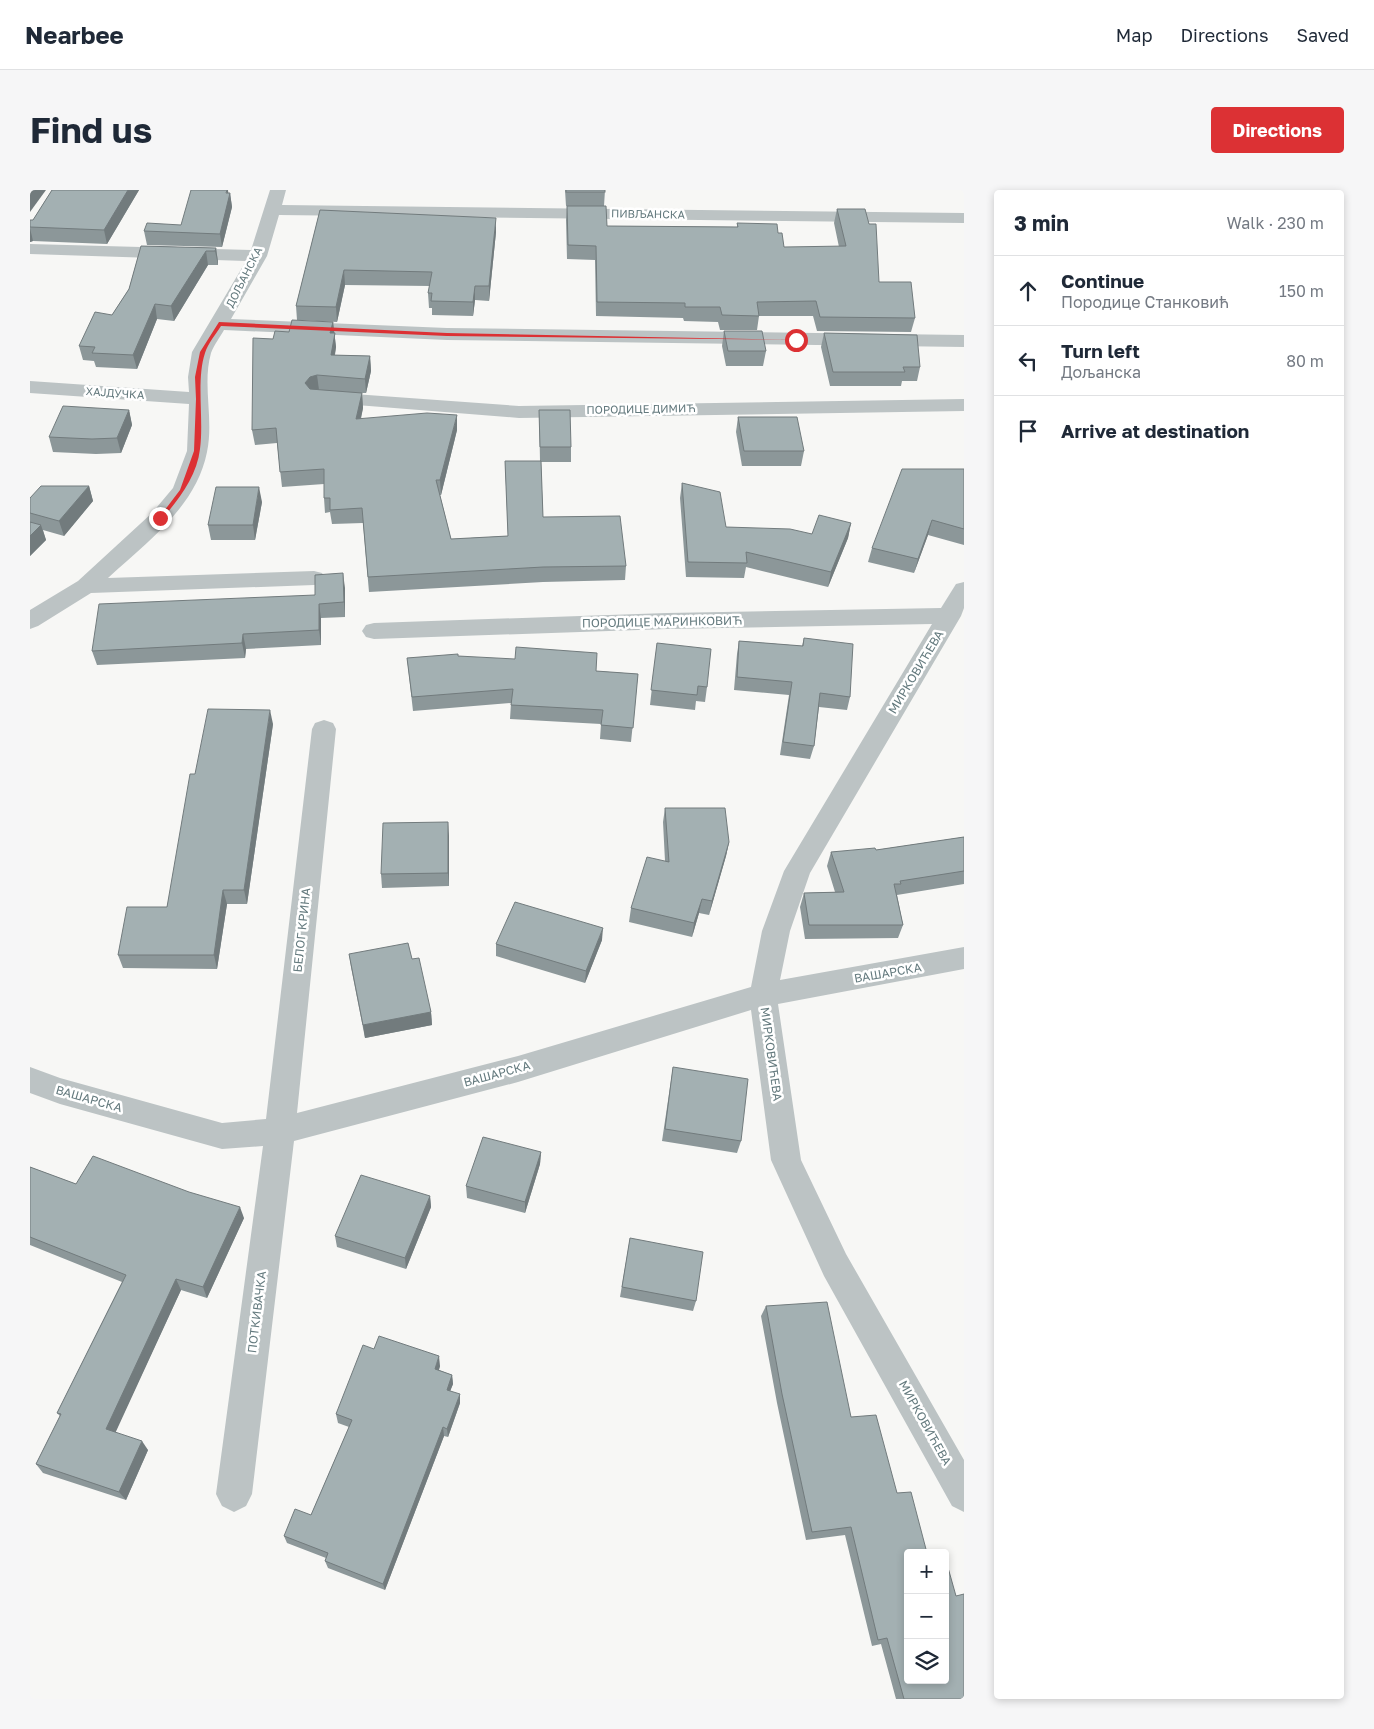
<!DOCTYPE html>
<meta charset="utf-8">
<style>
body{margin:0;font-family:"Golos Text",sans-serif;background:#f6f6f7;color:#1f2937}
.controls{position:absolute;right:15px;bottom:15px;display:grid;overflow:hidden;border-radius:5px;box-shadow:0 2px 8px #0003}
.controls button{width:45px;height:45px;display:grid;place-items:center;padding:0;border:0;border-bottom:1px solid #e0e1e3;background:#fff;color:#1f2937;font:25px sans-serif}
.stop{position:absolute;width:15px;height:15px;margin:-11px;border:4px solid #dc3134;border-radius:50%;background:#fff}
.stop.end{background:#dc3134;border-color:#fff;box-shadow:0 1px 5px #0008}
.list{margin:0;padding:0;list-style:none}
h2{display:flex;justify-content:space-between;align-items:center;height:65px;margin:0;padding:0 20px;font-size:21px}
h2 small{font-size:16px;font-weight:400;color:#747a83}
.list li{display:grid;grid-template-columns:32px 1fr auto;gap:15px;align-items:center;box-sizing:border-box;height:70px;padding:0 20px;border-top:1px solid #e0e1e3}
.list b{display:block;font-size:19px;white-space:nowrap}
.list p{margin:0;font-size:16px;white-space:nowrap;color:#747a83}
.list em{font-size:16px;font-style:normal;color:#747a83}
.icon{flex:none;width:28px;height:28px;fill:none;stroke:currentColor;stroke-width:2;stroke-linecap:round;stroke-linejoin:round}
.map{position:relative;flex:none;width:934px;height:1509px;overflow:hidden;border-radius:5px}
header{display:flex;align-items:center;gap:30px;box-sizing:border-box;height:70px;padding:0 25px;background:#fff;border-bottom:1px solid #e0e1e3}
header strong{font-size:24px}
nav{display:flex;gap:28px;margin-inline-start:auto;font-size:18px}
.intro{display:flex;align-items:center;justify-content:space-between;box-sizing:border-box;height:120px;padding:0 30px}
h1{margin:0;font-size:35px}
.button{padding:12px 22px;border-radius:5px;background:#dc3134;color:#fff;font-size:18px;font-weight:700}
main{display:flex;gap:30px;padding:0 30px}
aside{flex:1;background:#fff;border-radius:5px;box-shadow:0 2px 8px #0003}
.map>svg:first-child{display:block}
</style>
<header>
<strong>Nearbee</strong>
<nav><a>Map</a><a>Directions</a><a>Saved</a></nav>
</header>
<div class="intro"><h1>Find us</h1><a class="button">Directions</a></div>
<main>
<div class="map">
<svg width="934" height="1509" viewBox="0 0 934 1509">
<rect width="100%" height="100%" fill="#f7f7f5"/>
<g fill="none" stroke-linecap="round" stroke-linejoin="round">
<g fill="#bcc3c4" fill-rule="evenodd">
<path d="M240 0H256L252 15 934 23V33L249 25 237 66 201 129 417 138 934 145V157L417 150 194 140C190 147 184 155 181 163 172 195 184 229 177 262 166 317 118 351 78 388L284 381 292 383 295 388 292 393 284 395 61 403 8 436 0 439V420L48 391 122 323 143 298 157 261 159 214 0 203V191L159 202 158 187 162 162 216 71 0 64V54L221 60Z"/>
<polygon points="296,202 489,216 934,209 934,221 489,228 289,212 286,208 289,204"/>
<polygon points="934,392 934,418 931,426 780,683 760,741 750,790 934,757 934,779 748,814 771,970 816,1064 934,1270 934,1322 922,1316 794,1086 741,970 721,820 488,892 264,951 222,1304 216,1316 204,1322 192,1316 186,1304 233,956 192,959 30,914 0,903 0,877 30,888 192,933 236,929 282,539 285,533 294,530 303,533 306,539 267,923 488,866 721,797 732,741 754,681 902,434 637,439 344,449 336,447 332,441 336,435 344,433 637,423 911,418 926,394"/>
</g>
</g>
<g fill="#8c9799">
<polygon points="22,0 109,0 77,54 3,51 0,52 0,30 3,30"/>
<polygon points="535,0 575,0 574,16 577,36 707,37 707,33 748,43 754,57 809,57 804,33 807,19 849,92 885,128 881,142 787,141 783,126 729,126 727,140 690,140 688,132 654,131 653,128 566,126 565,70 537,69 536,30 537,16 536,16"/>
<polygon points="198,3 200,3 202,17 192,57 117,55 114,41 151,35"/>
<polygon points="290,20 466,42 459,111 445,110 443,126 402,125 402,118 399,118 398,103 400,96 315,95 307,132 267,130 266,116"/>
<polygon points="111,56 186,58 188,72 188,75 178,75 144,131 127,129 107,179 66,177 64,171 53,170 49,156 82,125 99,99"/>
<polygon points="303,132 306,157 305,165 340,166 341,181 336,203 332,203 333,218 331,229 427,240 411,305 410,305 421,349 478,346 475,271 510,271 509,220 541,257 541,272 511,272 513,327 596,376 595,390 513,392 339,402 333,333 302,334 300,322 295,323 294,308 294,294 252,297 247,253 225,255 222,240 243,149 259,142"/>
<polygon points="694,141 736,161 733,176 696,176 692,156"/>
<polygon points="794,143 890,177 887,191 872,191 871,196 800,196 791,157"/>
<polygon points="99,220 102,235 91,263 66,264 23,262 19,247"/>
<polygon points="708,227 774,261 771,276 712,276 706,242"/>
<polygon points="934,279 934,355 898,345 884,383 838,372 842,358"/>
<polygon points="652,293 696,337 782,344 821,333 818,348 798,397 716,377 714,388 656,387 650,308"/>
<polygon points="59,296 63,311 34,346 13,340 16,350 0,366 0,308"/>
<polygon points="232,312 225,350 181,350 178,335"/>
<polygon points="315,398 315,427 291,428 291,455 216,459 215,468 67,475 62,461"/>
<polygon points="774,448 820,507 817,520 789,517 784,556 780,569 750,565 759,505 704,500 707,464 709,451 772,456"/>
<polygon points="627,453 677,497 675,512 666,511 665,520 620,515"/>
<polygon points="428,466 566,481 608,484 601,552 570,549 571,534 480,529 481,513 383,521 377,468"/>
<polygon points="243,534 217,714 197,714 187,779 93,778 88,765 137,717 165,584"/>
<polygon points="635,618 699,652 696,666 679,725 669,723 662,747 599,732 601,718 635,671 633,632"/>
<polygon points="419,646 419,696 352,698 351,684"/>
<polygon points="934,647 934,694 867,705 873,735 868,748 775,749 770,717 774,703 805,702 797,676 801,662 846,660"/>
<polygon points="572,750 555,793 466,766 466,754"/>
<polygon points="319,764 382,769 401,822 402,835 335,848 321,777"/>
<polygon points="643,877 711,951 707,963 632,951"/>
<polygon points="511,962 510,974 495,1023 437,1008 436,996"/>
<polygon points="0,977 46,994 214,1028 177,1108 151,1100 85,1242 118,1260 96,1310 13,1283 6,1274 30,1226 27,1223 92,1092 0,1055"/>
<polygon points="400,1006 401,1017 376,1079 307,1057 305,1046"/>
<polygon points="600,1048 666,1111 663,1121 590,1107"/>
<polygon points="736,1116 821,1227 878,1363 926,1406 934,1509 866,1509 851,1454 842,1456 815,1345 776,1350 747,1213 731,1126"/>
<polygon points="344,1159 410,1176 409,1180 422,1185 423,1194 420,1201 430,1213 418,1247 414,1246 355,1400 298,1378 295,1371 296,1368 257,1353 254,1346 281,1325 319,1237 308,1233 306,1224"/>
</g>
<g fill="#727b7d">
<polygon points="2,0 16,0 0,22 0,3"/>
<polygon points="98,0 109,0 77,54 74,40"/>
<polygon points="197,0 198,0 199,9 200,3 202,17 192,57 190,44"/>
<polygon points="466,28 466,42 459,111 459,96"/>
<polygon points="0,38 3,51 0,52"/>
<polygon points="186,58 188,72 188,75 185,61"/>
<polygon points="176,61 178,75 144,131 141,116"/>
<polygon points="314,80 315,95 307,132 306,117"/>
<polygon points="445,96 445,110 443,126 443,112"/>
<polygon points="125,114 127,129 107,179 103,165"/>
<polygon points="303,132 306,157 302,180 301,165 300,143"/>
<polygon points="340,166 341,181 336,203 335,189"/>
<polygon points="287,185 289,200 281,202 275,193 280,187"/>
<polygon points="332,203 333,218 327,244 326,229"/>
<polygon points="99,220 102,235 91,263 87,248"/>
<polygon points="427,225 427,240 411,305 410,290"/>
<polygon points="59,296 63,311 34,346 29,331"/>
<polygon points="229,297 232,312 225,350 223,335"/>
<polygon points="902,330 898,345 884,383 888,369"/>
<polygon points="821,333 818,348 798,397 801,382"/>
<polygon points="11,335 16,350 0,366 0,346"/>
<polygon points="313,383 315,398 315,427 314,412"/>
<polygon points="289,414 291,428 291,455 289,440"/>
<polygon points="213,444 216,459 215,468 212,453"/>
<polygon points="240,520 243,534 217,714 214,700"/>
<polygon points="418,632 419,646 419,696 418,683"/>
<polygon points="699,652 696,666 679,725 682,711"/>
<polygon points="193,700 197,714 187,779 184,765"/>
<polygon points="672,709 669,723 662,747 664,733"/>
<polygon points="573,738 572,750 555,793 556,781"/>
<polygon points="401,822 402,835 335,848 333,835"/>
<polygon points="511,962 510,974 495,1023 495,1012"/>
<polygon points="400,1006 401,1017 376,1079 375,1068"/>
<polygon points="210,1017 214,1028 177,1108 173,1097"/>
<polygon points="146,1089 151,1100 83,1248 76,1239"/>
<polygon points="409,1166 410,1176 406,1188 405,1179"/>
<polygon points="422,1185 423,1194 417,1209 417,1200"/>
<polygon points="430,1204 430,1213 418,1247 417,1239"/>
<polygon points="413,1237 414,1246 355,1400 353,1394"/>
<polygon points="112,1251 118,1260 96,1310 89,1302"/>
</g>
<g fill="#a3b0b2" stroke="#727b7d">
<polygon points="22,0 98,0 74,40 0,37 0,30 3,30"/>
<polygon points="161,0 197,0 196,3 200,3 190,44 114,41 117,33 151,35"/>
<rect x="536" y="0" width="39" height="2"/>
<polygon points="537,16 576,16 577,36 708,37 707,33 747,34 748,43 752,43 754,57 816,56 807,19 835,19 839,34 846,34 849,92 881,92 885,128 790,127 786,111 727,112 729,126 692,125 690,117 655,117 655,113 567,112 566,56 538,55"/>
<polygon points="290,20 466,28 459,96 445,96 443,112 401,111 402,103 398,103 402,82 314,80 306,117 266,116"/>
<polygon points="111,56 186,58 185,61 176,61 141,116 125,114 103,165 62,163 65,157 49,156 65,122 82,125 99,99"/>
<polygon points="262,130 303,132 300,143 305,143 301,165 340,166 335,189 287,185 280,187 275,193 280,199 332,203 326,229 397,223 427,225 410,290 406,290 421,349 478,346 475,271 511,271 513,327 590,326 596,376 513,377 338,387 332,318 300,320 300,308 294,308 294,279 250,282 246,238 222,240 223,148 243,149 245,141 259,142"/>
<polygon points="694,141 732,141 736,161 698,161"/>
<polygon points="794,143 887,145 890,177 873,177 875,182 803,182"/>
<polygon points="33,216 99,220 87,248 62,249 19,247"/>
<polygon points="509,220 540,220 541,257 510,257"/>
<polygon points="708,227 767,227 774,261 714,261"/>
<polygon points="872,279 934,279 934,339 902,330 888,369 842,358"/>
<polygon points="652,293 690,302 696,337 760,339 782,344 789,325 821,333 801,382 716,362 717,373 658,372"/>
<polygon points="11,296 59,296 29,331 0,323 0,308"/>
<polygon points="186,297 229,297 223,335 178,335"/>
<polygon points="0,332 11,335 0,346"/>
<polygon points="313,383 314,412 289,414 289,440 213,444 212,453 62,461 69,414 285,405 285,385"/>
<polygon points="774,448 823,454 820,507 790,503 784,556 753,552 762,492 707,487 709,451 773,456"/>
<polygon points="627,453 681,459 677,497 668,496 667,505 621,500"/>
<polygon points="486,457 567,463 566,481 608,484 603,538 571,535 573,520 481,515 483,499 382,507 377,468 428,464 428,466 485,469"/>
<polygon points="178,519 240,520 214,700 193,700 184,765 88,765 97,717 137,717 160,584 165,584"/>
<polygon points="635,618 695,618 699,652 682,711 672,709 664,733 601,718 617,667 639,672"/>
<polygon points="418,632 418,683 351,684 353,633"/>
<polygon points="934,647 934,681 870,691 871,694 864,694 873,735 779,735 774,703 814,702 801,662 845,658 846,660"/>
<polygon points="485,712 573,738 556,781 466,754"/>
<polygon points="378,753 382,769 389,768 401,822 333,835 319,764"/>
<polygon points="643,877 718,889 711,951 635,939"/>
<polygon points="453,947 511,962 495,1012 436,996"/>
<polygon points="63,966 159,1002 210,1017 173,1097 146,1089 76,1239 112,1251 89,1302 6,1274 31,1224 27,1223 96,1085 0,1047 0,977 46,994"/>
<polygon points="331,985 400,1006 375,1068 305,1046"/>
<polygon points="600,1048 673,1062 666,1111 592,1097"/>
<polygon points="797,1112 821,1227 846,1225 867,1303 881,1302 897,1363 878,1363 878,1490 915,1490 915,1367 926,1406 934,1404 934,1509 874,1509 857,1448 848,1450 821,1337 782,1342 752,1204 736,1116"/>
<polygon points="349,1146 409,1166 405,1179 422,1185 417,1200 430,1204 417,1239 413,1237 353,1394 295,1371 298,1363 254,1346 265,1319 281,1325 322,1230 306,1224 333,1155 344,1159"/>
</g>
<path fill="#dc3134" d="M189 132 417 143 769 150 417 146 191 136C186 144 178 153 175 163 166 190 174 229 170 259 167 286 149 309 132 329H128L150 300 164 261 166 209 165 187 170 162Z"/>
<g text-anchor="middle" stroke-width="5" stroke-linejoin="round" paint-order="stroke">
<g font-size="11" fill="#647a7e" stroke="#fff">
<text transform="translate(618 24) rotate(1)" y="4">ПИВЉАНСКА</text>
<text transform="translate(214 87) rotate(-63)" y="4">ДОЉАНСКА</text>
<text transform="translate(85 203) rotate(4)" y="4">ХАЈДУЧКА</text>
<text transform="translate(611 219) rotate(-1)" y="4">ПОРОДИЦЕ ДИМИЋ</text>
</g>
<g font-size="12" fill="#647a7e" stroke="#fff">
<text transform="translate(632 432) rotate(-1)" y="4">ПОРОДИЦЕ МАРИНКОВИЋ</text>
<text transform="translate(886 482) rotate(-59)" y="4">МИРКОВИЋЕВА</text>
<text transform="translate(272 740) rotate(-84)" y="4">БЕЛОГ КРИНА</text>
<text transform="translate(858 783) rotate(-10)" y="4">ВАШАРСКА</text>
<text transform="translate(741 864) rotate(82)" y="4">МИРКОВИЋЕВА</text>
<text transform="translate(467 884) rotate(-15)" y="4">ВАШАРСКА</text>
<text transform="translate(59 909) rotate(16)" y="4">ВАШАРСКА</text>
<text transform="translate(227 1122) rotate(-83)" y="4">ПОТКИВАЧКА</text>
<text transform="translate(895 1233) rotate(61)" y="4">МИРКОВИЋЕВА</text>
</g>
</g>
</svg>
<div class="controls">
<button>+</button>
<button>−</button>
<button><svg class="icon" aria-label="layers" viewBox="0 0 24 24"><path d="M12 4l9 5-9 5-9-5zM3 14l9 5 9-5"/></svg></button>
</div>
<div class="stop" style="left:766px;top:150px"></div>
<div class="stop end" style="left:130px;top:328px"></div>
</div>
<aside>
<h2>3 min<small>Walk · 230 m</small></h2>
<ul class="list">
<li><svg class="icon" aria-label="ahead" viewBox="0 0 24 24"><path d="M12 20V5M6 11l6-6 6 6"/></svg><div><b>Continue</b><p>Породице Станковић</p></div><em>150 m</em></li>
<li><svg class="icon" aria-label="left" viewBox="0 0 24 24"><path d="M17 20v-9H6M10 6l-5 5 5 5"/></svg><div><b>Turn left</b><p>Дољанска</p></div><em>80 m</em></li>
<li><svg class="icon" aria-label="arrive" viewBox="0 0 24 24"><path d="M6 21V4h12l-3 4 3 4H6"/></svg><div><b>Arrive at destination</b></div></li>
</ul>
</aside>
</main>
